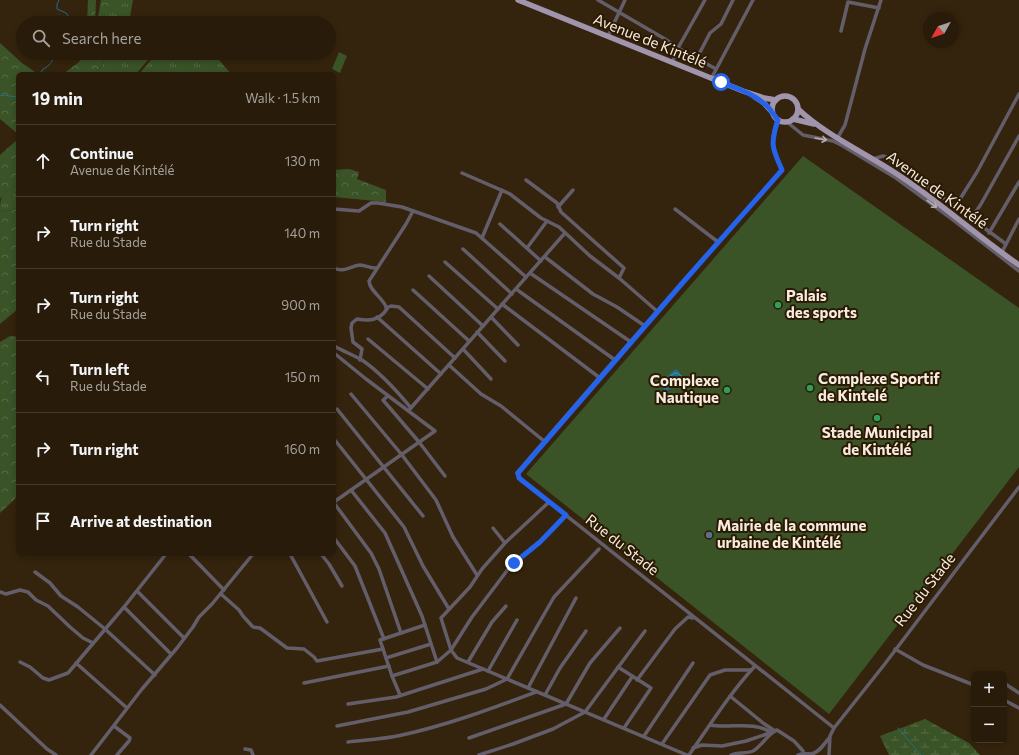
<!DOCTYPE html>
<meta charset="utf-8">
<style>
body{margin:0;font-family:Commissioner,sans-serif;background:#342818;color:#f1f3f6}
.controls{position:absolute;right:12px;bottom:12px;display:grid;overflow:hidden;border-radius:6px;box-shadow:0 2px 6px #0003}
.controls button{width:36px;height:36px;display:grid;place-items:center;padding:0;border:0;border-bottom:1px solid #44392b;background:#281b0a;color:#f1f3f6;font:20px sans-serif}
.compass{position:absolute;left:923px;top:12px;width:36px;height:36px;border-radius:50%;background:#281b0a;box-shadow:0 2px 6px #0003;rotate:230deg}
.stop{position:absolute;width:12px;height:12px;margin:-9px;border:3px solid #2563eb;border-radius:50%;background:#fff}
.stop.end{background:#2563eb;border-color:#fff;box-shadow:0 1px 4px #0008}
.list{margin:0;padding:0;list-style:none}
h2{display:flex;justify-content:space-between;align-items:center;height:52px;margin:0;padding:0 16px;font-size:17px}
h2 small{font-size:13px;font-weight:400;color:#a5a19c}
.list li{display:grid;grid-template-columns:26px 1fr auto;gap:12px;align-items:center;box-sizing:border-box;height:72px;padding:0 16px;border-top:1px solid #44392b}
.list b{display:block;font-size:15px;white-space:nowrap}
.list p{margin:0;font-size:13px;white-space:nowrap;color:#a5a19c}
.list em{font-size:13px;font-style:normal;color:#a5a19c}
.icon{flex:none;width:22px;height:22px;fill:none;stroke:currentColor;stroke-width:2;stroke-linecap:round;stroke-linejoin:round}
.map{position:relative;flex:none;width:1019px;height:755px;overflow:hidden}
.search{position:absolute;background:#281b0a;box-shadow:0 2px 6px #0003;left:16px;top:16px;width:320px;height:44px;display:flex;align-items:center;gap:10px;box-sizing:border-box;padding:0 14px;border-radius:22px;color:#a5a19c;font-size:15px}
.panel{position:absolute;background:#281b0a;box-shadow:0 2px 6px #0003;left:16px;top:72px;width:320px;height:484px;border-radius:6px}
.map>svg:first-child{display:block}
</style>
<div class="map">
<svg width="1019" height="755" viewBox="0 0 1019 755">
<defs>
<pattern id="grass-tufts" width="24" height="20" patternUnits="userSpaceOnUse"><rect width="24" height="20" fill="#3a5327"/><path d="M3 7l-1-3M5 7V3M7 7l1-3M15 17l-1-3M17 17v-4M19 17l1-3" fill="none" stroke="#576c46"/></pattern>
<pattern id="forest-crowns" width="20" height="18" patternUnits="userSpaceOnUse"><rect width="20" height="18" fill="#3a5327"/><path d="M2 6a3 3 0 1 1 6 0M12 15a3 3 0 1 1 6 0" fill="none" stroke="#576c46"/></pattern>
<pattern id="wetland-marsh" width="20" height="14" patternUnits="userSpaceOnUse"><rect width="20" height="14" fill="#3a5327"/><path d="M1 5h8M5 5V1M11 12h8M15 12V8" fill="none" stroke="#576c46"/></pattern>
<pattern id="water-waves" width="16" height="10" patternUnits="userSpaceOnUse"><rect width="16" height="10" fill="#1d6f8c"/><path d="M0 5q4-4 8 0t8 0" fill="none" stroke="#4a8ba1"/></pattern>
</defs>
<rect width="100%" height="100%" fill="#35240d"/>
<g fill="url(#grass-tufts)">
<polygon points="109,0 133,0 130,17 123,16 122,22 129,23 109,23"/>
<polygon points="105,53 154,53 136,74 94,74 103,65"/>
<polygon points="157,53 213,53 231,74 139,74"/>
<path d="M18 184V209L0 212C0 193 3 194 18 184Z"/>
</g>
<g fill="url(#forest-crowns)">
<polygon points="88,0 96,0 95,23 87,23"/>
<polygon points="101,0 109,0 109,23 97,23"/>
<polygon points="0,43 22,63 38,74 18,74 18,134 0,119"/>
<polygon points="83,53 105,53 103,65 94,74 63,74 79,62"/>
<polygon points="18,139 18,184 6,192 0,199 0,155"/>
<polygon points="349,169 359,172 357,179 386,190 386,202 334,197 334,170"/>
<polygon points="18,209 18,309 0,324 0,212"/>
<polygon points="10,336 18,337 18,492 15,499 0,513 0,342"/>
</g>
<polygon fill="url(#wetland-marsh)" points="925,719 969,743 980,755 889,755 880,736"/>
<g fill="#3a5327">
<polygon points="339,52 347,56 340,73 332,69"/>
<polygon points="803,156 1019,308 1019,467 829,714 526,474"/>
</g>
<polygon fill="url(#water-waves)" points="676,369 683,377 666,392 659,383"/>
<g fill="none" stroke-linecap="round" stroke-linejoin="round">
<g stroke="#1d6f8c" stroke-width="1">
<polyline points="59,0 57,4 57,9 66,13 69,17 68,23"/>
<polyline points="52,23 54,21 59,23"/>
<path d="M41 74 42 70C50 65 53 63 54 53"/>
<polyline points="0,95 18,97"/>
<polyline points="898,728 921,755"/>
</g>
<g stroke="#645e6a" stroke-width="3.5">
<polyline points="598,0 665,39 678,48 672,63"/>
<polyline points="705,0 678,48 716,69"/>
<polyline points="841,31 848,2 879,8"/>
<polyline points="608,36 625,0"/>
<polyline points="697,58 710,33 721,24 733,0"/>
<polyline points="711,79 753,0"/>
<path d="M777 120C770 144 772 148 782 170 693 270 604 371 517 473L519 478 834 728"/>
<polyline points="787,122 803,135 833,141 843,146 896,178 952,219 1019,271"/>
<polyline points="838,137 845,125 865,49 881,0"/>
<polyline points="873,159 883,156 886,157 919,180 1006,244"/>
<polyline points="462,173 510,194 541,218 559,227 590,256 619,278 658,312"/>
<polyline points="526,180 557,203 561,212 624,268 619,278"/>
<polyline points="558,207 573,190"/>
<polyline points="955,207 977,172 1019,94"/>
<polyline points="334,209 359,211 371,203 378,203 402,207 476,233 526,277"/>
<polyline points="675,209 718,242"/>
<polyline points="971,219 981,204 1019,136"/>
<polyline points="500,224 541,261"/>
<polyline points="989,233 1019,182"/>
<polyline points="482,238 502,190"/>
<polyline points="527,248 547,221"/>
<polyline points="463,249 512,294"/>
<polyline points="1002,252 1019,219"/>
<polyline points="545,257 593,294 617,307 645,326"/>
<polyline points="445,262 498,309"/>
<path d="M334 268C344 273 350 266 360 265 366 265 371 269 377 268"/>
<polyline points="530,273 631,342"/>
<polyline points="429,276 483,326"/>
<polyline points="516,289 615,360"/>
<polyline points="413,290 469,341"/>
<polyline points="502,304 600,378"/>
<polyline points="386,308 391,306 399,307 455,358"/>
<polyline points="377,317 441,374"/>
<polyline points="491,317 518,345"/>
<polyline points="477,332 505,361"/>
<polyline points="368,339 428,389"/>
<path d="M334 346C343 351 353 355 362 360 381 373 397 391 411 408"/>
<polyline points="463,349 491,379"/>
<polyline points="334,353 366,379 435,431 334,502"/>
<path d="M360 360 362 349 353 342 351 328 352 323 357 319C369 321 379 321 387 309 383 297 370 292 369 281L406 224 413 211"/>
<polyline points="449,365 481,394 501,406 544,441"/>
<polyline points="351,394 402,455 436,500 453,537 477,575"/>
<polyline points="388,396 383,400 419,442 445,476"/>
<polyline points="337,409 423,516"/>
<polyline points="409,410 565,233"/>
<polyline points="334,439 404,527 423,566 449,609"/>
<polyline points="351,490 385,533 422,616 437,662"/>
<polyline points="549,502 505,543 482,569 470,587 441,618 451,650 457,658 687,755"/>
<polyline points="334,503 371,553 379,569 401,633"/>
<polyline points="493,528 505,543"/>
<polyline points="334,538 355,566 384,639"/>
<polyline points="189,554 224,590"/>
<polyline points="290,554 327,622"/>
<polyline points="321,554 329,564 342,586"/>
<polyline points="35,572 50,583 61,596 78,607 105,629 155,675"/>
<polyline points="137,591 184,638"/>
<polyline points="0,592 6,594 20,590 28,592 36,600 48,606 70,627 83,638 93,643"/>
<polyline points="221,594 239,610 243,616 253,627 260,628 287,648 304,649 314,657 317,661 383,649"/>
<polyline points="124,607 171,654"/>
<polyline points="425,625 380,640 392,676 437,662 451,650 472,617 509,568 540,542 566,515"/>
<polyline points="895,649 923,665 974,685"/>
<polyline points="386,658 431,644"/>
<polyline points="20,662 30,667 43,678 49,680 68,673 124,607 166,554"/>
<polyline points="468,662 492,622 506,606"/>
<polyline points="76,663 127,708"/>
<polyline points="618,667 651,688 624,728"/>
<polyline points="488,671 517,620"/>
<polyline points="392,676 400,695"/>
<polyline points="637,680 675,629 688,617 693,618"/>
<polyline points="304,683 389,666"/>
<polyline points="1004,683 1019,693"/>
<polyline points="528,688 576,598"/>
<polyline points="545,695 560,668 586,631"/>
<polyline points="730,696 763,723 775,731"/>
<polyline points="1004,700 1019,708"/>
<polyline points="348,704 396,697 483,669"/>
<polyline points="0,705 47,749 56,755"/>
<polyline points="604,719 632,677"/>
<path d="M710 725C730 729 753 720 772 733"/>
<polyline points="114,726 130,738 129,741 117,755"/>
<polyline points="337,726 408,712 486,689 507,679 554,597 599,549"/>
<polyline points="644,736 693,663"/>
<polyline points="469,738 566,704 590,663 620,628"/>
<path d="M348 742C366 740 385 739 402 735 448 725 493 708 536 692"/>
<polyline points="662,744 710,675 725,670 751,670"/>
<polyline points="693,748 702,745 722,746 746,741 770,733"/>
<polyline points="245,749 251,750 253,755"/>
<polyline points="91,755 142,689 177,648 193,627 199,617 212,604 253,554"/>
<polyline points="479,755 513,744 553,729 585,712 645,631"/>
<path d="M689 755C710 725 730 693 755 666"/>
<path d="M731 755C738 752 746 754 753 751 762 746 768 733 777 730L794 741 803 751"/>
<path d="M798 755C803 753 806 754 811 754 819 753 824 744 829 738"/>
<polyline points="829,755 830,736 834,728 884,665 1019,487"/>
</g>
<g stroke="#a195ad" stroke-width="5.5">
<polyline points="518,0 743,91 764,98 776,100"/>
<circle cx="785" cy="109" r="13"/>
<polyline points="755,97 764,103 772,112"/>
<path d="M798 109C827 136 864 152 897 174 940 202 977 236 1019 265"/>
<polyline points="793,119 814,124"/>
</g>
</g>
<defs><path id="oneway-shaft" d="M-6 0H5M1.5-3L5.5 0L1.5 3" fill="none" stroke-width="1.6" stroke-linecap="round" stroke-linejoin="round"/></defs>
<g stroke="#b5acaa">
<use href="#oneway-shaft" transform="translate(821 139) rotate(10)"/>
<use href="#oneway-shaft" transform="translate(932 204) rotate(37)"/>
</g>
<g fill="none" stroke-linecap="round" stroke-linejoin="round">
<path stroke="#2563eb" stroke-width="5" d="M514 563 540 542 566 515 519 478 518 473 685 280 782 170C772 148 770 144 778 120 774 116 772 111 768 107 755 94 738 89 721 82"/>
</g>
<g fill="#2e9e5b" stroke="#2a1a04" stroke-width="1.5">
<circle cx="778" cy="305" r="4"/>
<circle cx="810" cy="388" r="4"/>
<circle cx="727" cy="390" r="4"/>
<circle cx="877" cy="418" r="4"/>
</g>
<circle fill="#5c6f8a" stroke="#2a1a04" stroke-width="1.5" cx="709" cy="535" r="4"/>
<g text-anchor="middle" stroke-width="4" stroke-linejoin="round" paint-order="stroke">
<g font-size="15" fill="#f7ebde" stroke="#2a1a04">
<text transform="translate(650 41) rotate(22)" y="5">Avenue de Kintélé</text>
<text transform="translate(937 190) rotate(36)" y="5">Avenue de Kintélé</text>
<text transform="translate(622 545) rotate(38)" y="5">Rue du Stade</text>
<text transform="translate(925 590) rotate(-52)" y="5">Rue du Stade</text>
</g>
<g font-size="15" font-weight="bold" fill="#f7ebde" stroke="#2a1a04" text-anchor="start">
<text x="786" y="301">Palais<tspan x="786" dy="17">des sports</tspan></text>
<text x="818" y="384">Complexe Sportif<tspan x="818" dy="17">de Kintelé</tspan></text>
<text x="719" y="386" text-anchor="end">Complexe<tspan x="719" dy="17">Nautique</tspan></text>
<text x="877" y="438" text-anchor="middle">Stade Municipal<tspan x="877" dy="17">de Kintélé</tspan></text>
<text x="717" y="531">Mairie de la commune<tspan x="717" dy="17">urbaine de Kintélé</tspan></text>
</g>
</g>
</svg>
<div class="controls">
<button>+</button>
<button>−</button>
</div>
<svg class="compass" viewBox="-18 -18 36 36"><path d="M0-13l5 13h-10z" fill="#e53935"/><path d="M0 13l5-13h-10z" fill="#a5a19c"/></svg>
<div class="stop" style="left:721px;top:82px"></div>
<div class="stop end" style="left:514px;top:563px"></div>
<div class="search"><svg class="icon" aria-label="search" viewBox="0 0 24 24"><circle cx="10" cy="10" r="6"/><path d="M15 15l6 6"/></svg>Search here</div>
<section class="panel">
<h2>19 min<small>Walk · 1.5 km</small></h2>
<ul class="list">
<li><svg class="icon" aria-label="ahead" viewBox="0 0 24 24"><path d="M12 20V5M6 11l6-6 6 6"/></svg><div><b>Continue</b><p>Avenue de Kintélé</p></div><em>130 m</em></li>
<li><svg class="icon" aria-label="right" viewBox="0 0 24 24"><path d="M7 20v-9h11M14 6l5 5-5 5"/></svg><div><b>Turn right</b><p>Rue du Stade</p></div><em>140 m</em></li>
<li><svg class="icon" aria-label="right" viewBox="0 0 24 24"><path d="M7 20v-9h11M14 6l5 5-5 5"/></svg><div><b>Turn right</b><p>Rue du Stade</p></div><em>900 m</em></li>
<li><svg class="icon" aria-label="left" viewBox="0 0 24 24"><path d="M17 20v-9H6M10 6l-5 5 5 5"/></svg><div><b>Turn left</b><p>Rue du Stade</p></div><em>150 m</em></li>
<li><svg class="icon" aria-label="right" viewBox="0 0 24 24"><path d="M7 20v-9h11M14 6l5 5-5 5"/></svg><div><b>Turn right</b></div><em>160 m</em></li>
<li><svg class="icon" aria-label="arrive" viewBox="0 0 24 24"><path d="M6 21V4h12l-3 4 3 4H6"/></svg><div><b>Arrive at destination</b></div></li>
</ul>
</section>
</div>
